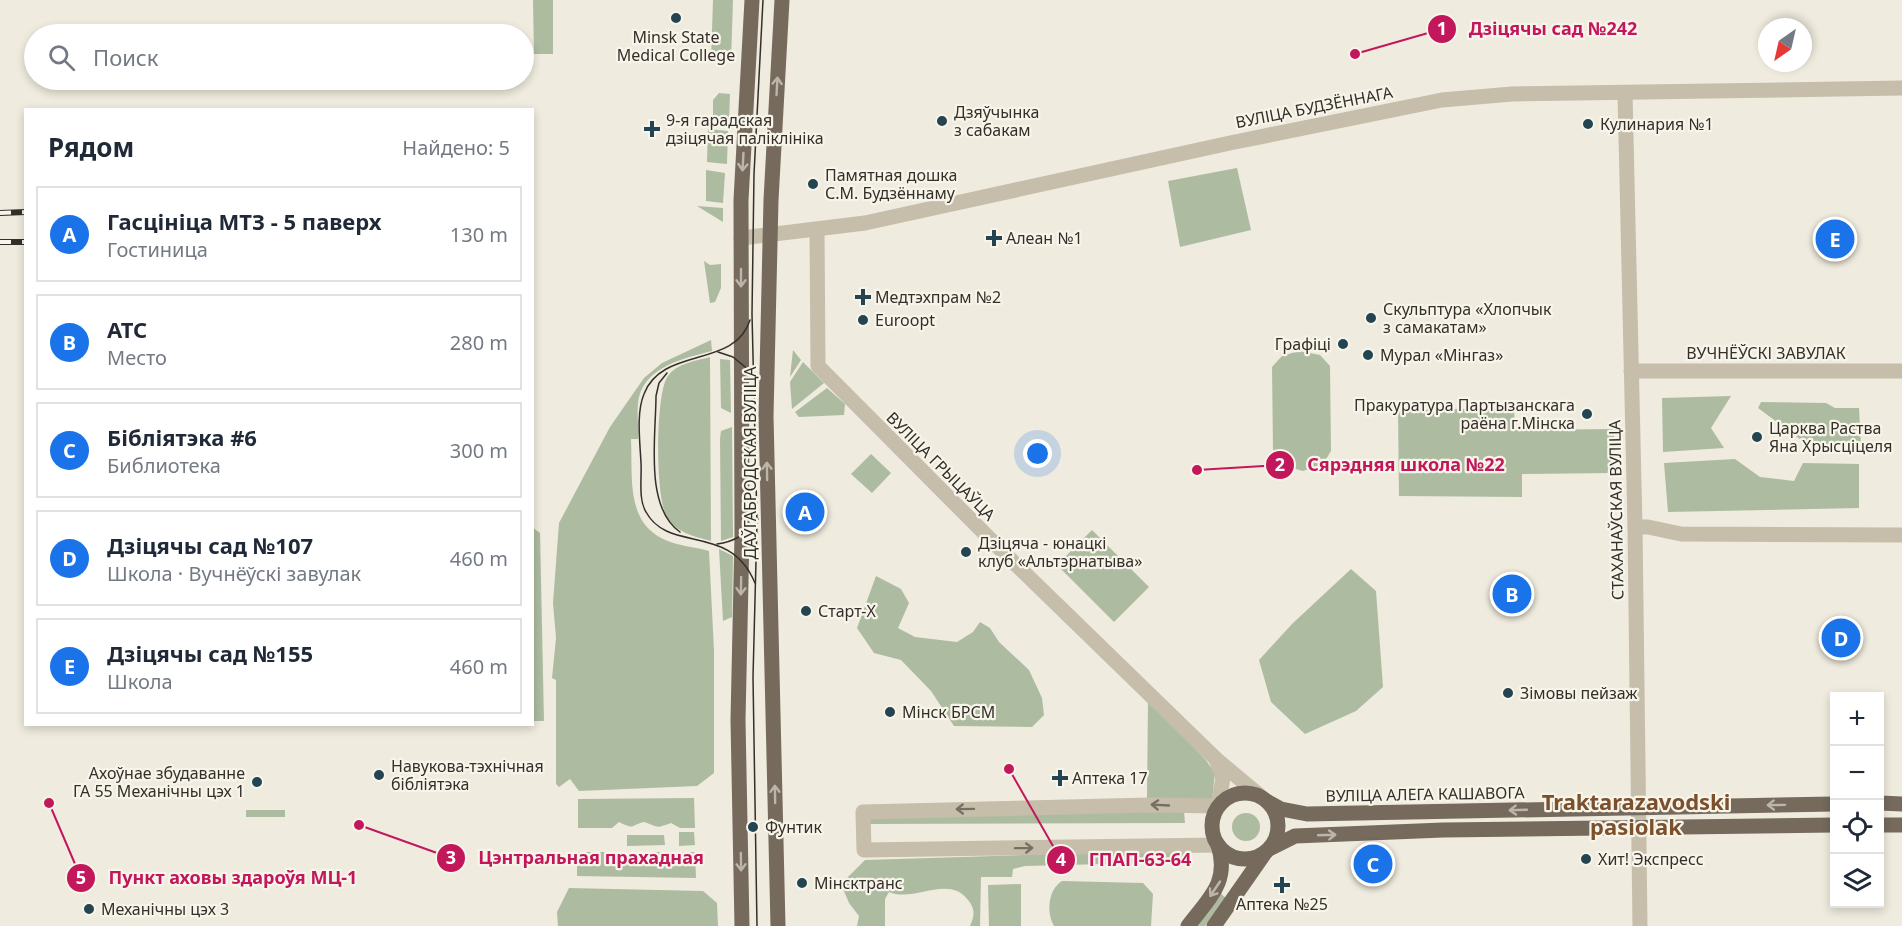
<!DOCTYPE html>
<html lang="ru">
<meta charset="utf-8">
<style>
body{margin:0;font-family:"Noto Sans",sans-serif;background:#f2f2f3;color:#1f2937}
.controls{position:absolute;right:18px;bottom:18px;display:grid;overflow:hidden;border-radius:0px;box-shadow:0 3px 9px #0003}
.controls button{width:54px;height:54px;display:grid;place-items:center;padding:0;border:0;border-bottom:2px solid #e0e1e3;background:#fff;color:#1f2937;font:30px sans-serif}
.compass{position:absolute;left:1758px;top:18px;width:54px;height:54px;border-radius:50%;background:#fff;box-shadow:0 3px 9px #0003;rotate:214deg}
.you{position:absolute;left:1038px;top:454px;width:21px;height:21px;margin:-15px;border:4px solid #fff;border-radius:50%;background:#1a73e8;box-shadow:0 0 0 9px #1a73e833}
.badge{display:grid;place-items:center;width:39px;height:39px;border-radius:50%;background:#1a73e8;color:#fff;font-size:20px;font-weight:700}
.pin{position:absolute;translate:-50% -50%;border:3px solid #fff;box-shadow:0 2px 6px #0006}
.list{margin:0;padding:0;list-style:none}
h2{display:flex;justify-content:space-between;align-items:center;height:78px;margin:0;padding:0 24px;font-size:26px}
h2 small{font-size:20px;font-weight:400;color:#747a83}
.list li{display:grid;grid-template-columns:39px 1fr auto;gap:18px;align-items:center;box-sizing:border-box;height:96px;margin:0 12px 12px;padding:0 12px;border:2px solid #e0e1e3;border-radius:0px}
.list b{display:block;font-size:22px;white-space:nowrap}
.list p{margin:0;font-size:20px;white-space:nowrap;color:#747a83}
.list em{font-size:20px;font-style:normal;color:#747a83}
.icon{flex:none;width:33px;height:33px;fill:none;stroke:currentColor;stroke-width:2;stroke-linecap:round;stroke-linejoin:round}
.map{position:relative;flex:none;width:1902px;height:926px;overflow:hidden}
.search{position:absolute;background:#fff;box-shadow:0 3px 9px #0003;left:24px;top:24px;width:510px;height:66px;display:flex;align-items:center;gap:15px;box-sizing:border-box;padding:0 21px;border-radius:33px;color:#747a83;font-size:22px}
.panel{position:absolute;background:#fff;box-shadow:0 3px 9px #0003;left:24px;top:108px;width:510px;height:618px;border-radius:0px}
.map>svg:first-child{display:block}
</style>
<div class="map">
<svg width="1902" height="926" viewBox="0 0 1902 926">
<rect width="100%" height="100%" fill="#efebde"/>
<g fill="#adbca0">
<polygon points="533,0 553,0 553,54 534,54"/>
<polygon points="713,0 733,0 731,61 711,60"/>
<polygon points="719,93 730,94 729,122 713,121 713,100"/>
<polygon points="708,129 728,131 727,164 707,162"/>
<polygon points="1237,168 1251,230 1180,247 1168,181"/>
<polygon points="706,170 725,173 723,203 706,201"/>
<polygon points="697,206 723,208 723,222"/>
<polygon points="704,261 710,265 721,264 721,288 715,302 710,303"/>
<path d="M711 340 712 351C685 358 647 366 639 397 636 410 639 426 638 439H631C633 482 624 530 677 544 688 547 699 548 709 551L714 651V773L697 786 579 791 570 779 559 787 556 784V680L552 678 556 638 553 603 559 523 610 427 644 378 662 363Z"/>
<polygon points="793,350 801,360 790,377"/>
<polygon points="1299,351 1320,355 1330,366 1331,451 1323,464 1303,471 1284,466 1273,451 1272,367 1282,356"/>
<path d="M710 357 711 541C693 536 677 533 667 517 655 500 655 392 668 376 677 363 696 361 710 357Z"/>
<polygon points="720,359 730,360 731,413 721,408"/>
<polygon points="803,362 824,383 792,409 790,382"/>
<polygon points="827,388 845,404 844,415 799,417 795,412"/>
<polygon points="1731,396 1711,428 1724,448 1663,452 1662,398"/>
<polygon points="1761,402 1826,403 1835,408 1859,408 1861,446 1808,445 1758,408"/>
<polygon points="1514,408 1515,430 1614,429 1615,473 1522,474 1522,497 1399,496 1398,410"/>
<polygon points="732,427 733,537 721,541 720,439 721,431"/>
<polygon points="871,454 891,473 872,493 851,474"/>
<polygon points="1735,459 1760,477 1794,481 1803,463 1859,464 1859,508 1668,512 1664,463"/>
<polygon points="532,527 540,533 544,721 533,721"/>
<polygon points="1092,530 1149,587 1114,622 1057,565"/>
<polygon points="719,549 733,556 732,617 723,621"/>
<polygon points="1351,569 1376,591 1383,687 1356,711 1305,734 1271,702 1259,660 1292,624"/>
<polygon points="876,576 901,589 909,603 898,628 915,637 957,642 973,632 980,622 990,628 999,642 1029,670 1042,698 1044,715 1032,727 954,726 931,691 901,660 874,653 857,628"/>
<polygon points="1148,700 1205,759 1215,773 1212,801 1147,800"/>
<path d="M694 798 695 828H680L671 823C654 829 660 827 644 822 628 826 636 830 619 822L612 828H578V799Z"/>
<rect x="246" y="810" width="39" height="7"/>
<polygon points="1184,811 1185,823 869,824 871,816"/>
<circle cx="1246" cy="827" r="14"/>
<polygon points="679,832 694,832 695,845 679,846"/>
<polygon points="627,835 664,835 665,845 627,846"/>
<path d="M1188 850 1184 862 1025 866 1013 869 1012 877H981L980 926H970C974 916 976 910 968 900 948 874 914 903 889 892L885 899V926H857L859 916 849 903 841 884 865 860Z"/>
<path d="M577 852H611L618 857C638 852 625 851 645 858L653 852H664L671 857 679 852H695L696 878 577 876Z"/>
<path d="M1062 881 1143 883 1153 894 1151 926H1054C1046 912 1048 890 1062 881Z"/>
<polygon points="1021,884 1021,926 989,926 988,885"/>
<polygon points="569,888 703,891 717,903 718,926 558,926 557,912"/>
<polygon points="1220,893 1226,898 1205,926 1196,926"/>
</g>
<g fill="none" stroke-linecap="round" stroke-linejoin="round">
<g stroke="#c6bdab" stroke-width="15">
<polyline points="1625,93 1635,527 1640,926"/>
<polyline points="817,230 818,366 1003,552 1216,759 1259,795"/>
<polyline points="741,238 865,223 1230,143 1442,100 1512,94 1902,88"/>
<polyline points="1631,371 1902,371"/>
<polyline points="1635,527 1648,527 1681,534 1902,535"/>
<polyline points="1216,759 1223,778 1218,806 1150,805 863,812 864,850 1218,845"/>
</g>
<g stroke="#756a5c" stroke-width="15">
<circle cx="1245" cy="826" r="33"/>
<polyline points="1270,803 1281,809 1307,814 1834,804"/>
<polyline points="1880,803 1902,804"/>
<polyline points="1880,825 1902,825"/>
<polyline points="1271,848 1295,836 1443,830 1834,825"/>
<polyline points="742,926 738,720 742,535 741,200 752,0"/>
<polyline points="778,926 766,416 771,200 782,0"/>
<path d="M1188 926C1209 898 1230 882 1218 845"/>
<polyline points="1214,926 1265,853"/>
</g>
<g stroke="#352f29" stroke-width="1.5">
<path d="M750 320C735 369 662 346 644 394 636 413 640 442 641 463 642 478 638 499 646 512 669 554 730 522 755 583"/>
<polyline points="718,352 733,357 755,375"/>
<path d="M667 373 659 383 656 396C656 436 644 507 680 532"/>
<path d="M717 544C734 542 748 533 758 519"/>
<polyline points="757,926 753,677 757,522 752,314 754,174 763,0"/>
</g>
<defs>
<g id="rail">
<polyline points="0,213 26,212"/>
<polyline points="0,242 26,242"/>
</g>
</defs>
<use href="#rail" stroke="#352f29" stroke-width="6"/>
<use href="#rail" stroke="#f7f4ea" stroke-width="4" stroke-dasharray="11" stroke-linecap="butt"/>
</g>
<defs><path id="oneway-shaft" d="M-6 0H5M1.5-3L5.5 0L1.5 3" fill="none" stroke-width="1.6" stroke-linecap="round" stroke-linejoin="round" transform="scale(1.5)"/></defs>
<g stroke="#bcb6aa">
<use href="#oneway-shaft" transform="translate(777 86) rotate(-87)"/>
<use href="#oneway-shaft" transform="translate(743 162) rotate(93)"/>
<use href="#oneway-shaft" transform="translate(741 278) rotate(90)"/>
<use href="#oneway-shaft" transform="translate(767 471) rotate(-91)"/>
<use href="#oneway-shaft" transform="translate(741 586) rotate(91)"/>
<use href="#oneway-shaft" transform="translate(775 794) rotate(-91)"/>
<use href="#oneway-shaft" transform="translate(1776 805) rotate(179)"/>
<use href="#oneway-shaft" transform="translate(1518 810) rotate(178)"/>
<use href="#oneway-shaft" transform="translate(1327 835) rotate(-2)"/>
<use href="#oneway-shaft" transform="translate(741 862) rotate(89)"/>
<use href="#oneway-shaft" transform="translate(1215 889) rotate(124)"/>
</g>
<g stroke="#766f64">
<use href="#oneway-shaft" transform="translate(1160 805) rotate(-177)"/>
<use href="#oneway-shaft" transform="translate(965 809) rotate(179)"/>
<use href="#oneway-shaft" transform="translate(1024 848) rotate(-1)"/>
</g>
<g fill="#244451" stroke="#f7f4ea" stroke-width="2">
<circle cx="676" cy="18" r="6"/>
<circle cx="942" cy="121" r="6"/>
<circle cx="1588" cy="124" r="6"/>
<path d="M649 120h6v6h6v6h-6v6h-6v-6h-6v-6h6z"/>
<circle cx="813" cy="184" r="6"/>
<path d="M991 229h6v6h6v6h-6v6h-6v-6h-6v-6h6z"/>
<path d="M860 288h6v6h6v6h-6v6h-6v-6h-6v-6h6z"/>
<circle cx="1371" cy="318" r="6"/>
<circle cx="863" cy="320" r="6"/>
<circle cx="1343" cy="344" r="6"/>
<circle cx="1368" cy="355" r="6"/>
<circle cx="1587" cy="414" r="6"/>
<circle cx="1757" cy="437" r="6"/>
<circle cx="966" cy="552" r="6"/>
<circle cx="806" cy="611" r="6"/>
<circle cx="1508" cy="693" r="6"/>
<circle cx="890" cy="712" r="6"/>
<circle cx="379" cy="775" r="6"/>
<path d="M1057 769h6v6h6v6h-6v6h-6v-6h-6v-6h6z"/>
<circle cx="257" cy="782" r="6"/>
<circle cx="753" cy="827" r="6"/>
<circle cx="1586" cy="859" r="6"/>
<circle cx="802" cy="883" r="6"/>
<path d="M1279 876h6v6h6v6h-6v6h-6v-6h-6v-6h6z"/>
<circle cx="89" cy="909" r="6"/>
</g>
<g text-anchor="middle" stroke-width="4.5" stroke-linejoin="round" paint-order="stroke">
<g font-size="16" fill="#352f29" stroke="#f7f4ea" text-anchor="start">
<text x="676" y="43" text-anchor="middle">Minsk State<tspan x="676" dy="18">Medical College</tspan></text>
<text x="954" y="118">Дзяўчынка<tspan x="954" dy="18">з сабакам</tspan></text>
<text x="666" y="126">9-я гарадская<tspan x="666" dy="18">дзіцячая паліклініка</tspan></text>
<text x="1600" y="130">Кулинария №1</text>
<text x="825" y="181">Памятная дошка<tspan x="825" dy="18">С.М. Будзённаму</tspan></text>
<text x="1006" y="244">Алеан №1</text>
<text x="875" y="303">Медтэхпрам №2</text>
<text x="1383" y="315">Скульптура «Хлопчык<tspan x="1383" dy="18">з самакатам»</tspan></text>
<text x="875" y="326">Euroopt</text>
<text x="1331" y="350" text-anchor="end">Графіці</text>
<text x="1380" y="361">Мурал «Мінгаз»</text>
<text x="1575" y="411" text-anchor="end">Пракуратура Партызанскага<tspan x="1575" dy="18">раёна г.Мінска</tspan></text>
<text x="1769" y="434">Царква Раства<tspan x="1769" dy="18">Яна Хрысціцеля</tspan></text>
<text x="978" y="549">Дзіцяча - юнацкі<tspan x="978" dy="18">клуб «Альтэрнатыва»</tspan></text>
<text x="818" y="617">Старт-X</text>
<text x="1520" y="699">Зімовы пейзаж</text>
<text x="902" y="718">Мінск БРСМ</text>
<text x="391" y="772">Навукова-тэхнічная<tspan x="391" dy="18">бібліятэка</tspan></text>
<text x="245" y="779" text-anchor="end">Ахоўнае збудаванне<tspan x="245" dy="18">ГА 55 Механічны цэх 1</tspan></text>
<text x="1072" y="784">Аптека 17</text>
<text x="765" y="833">Фунтик</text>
<text x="1598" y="865">Хит! Экспресс</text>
<text x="814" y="889">Мінсктранс</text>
<text x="1282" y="910" text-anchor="middle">Аптека №25</text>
<text x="101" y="915">Механічны цэх 3</text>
</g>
<g font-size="16" fill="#352f29" stroke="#f7f4ea">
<text transform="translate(1314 107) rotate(-11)" y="6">ВУЛІЦА БУДЗЁННАГА</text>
<text x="1766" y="359">ВУЧНЁЎСКІ ЗАВУЛАК</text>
<text transform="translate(750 463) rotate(-90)" y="6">ДАЎГАБРОДСКАЯ ВУЛІЦА</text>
<text transform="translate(941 466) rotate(45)" y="6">ВУЛІЦА ГРЫЦАЎЦА</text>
<text transform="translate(1616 510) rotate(-91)" y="6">СТАХАНАЎСКАЯ ВУЛІЦА</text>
<text transform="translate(1425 794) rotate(-1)" y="6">ВУЛІЦА АЛЕГА КАШАВОГА</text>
</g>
<g font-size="22" font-weight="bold" fill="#7a502d" stroke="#f7f4ea">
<text x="1636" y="810">Traktarazavodski<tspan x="1636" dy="25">pasiolak</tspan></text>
</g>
</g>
<path fill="none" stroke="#c2185b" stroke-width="2" d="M1355 54L1442 29M1197 470L1280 465M359 825L451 858M1009 769L1061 860M49 803L81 878"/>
<g fill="#c2185b" stroke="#f7f4ea" stroke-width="2">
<circle cx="1355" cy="54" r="6"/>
<circle cx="1197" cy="470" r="6"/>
<circle cx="359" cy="825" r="6"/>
<circle cx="1009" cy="769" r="6"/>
<circle cx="49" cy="803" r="6"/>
<circle cx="1442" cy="29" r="15"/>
<circle cx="1280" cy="465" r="15"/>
<circle cx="451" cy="858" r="15"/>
<circle cx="1061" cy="860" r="15"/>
<circle cx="81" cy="878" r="15"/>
</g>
<g font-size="18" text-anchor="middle" font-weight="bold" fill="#fff">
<text x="1442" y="35">1</text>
<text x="1280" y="471">2</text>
<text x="451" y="864">3</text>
<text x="1061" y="866">4</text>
<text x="81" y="884">5</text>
</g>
<g font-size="18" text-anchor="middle" font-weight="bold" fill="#c2185b" stroke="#f7f4ea" stroke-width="4.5" stroke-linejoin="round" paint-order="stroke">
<text x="1553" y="35">Дзіцячы сад №242</text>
<text x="1406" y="471">Сярэдняя школа №22</text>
<text x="591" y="864">Цэнтральная прахадная</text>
<text x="1140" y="866">ГПАП-63-64</text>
<text x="233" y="884">Пункт аховы здароўя МЦ-1</text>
</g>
</svg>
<div class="controls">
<button>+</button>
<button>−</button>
<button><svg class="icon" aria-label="locate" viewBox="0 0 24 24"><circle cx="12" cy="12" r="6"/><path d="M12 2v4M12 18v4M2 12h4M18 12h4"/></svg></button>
<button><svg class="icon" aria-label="layers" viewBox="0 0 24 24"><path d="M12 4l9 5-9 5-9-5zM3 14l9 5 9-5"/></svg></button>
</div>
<svg class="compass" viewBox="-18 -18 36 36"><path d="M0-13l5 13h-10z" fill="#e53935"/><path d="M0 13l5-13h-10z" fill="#747a83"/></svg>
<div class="you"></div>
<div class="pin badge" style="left:805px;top:512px">A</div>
<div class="pin badge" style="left:1512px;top:594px">B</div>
<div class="pin badge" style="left:1373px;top:864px">C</div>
<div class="pin badge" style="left:1841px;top:638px">D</div>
<div class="pin badge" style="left:1835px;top:239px">E</div>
<div class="search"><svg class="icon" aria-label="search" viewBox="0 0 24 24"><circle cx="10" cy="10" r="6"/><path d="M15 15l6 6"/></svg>Поиск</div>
<section class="panel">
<h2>Рядом<small>Найдено: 5</small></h2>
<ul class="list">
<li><span class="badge">A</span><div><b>Гасцініца МТЗ - 5 паверх</b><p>Гостиница</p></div><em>130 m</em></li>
<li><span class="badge">B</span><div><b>АТС</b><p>Место</p></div><em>280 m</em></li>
<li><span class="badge">C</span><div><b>Бібліятэка #6</b><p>Библиотека</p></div><em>300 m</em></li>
<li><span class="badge">D</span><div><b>Дзіцячы сад №107</b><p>Школа · Вучнёўскі завулак</p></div><em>460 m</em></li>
<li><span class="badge">E</span><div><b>Дзіцячы сад №155</b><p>Школа</p></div><em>460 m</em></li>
</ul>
</section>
</div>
